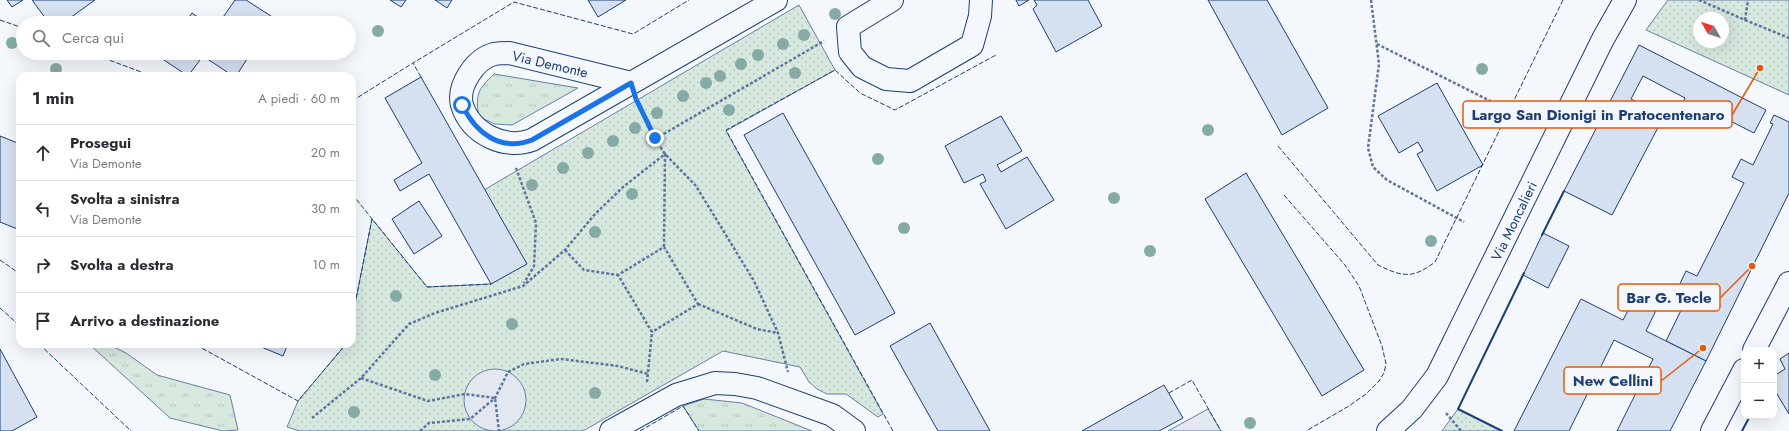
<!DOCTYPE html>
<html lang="it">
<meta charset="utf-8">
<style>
body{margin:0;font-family:Jost,sans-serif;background:#f2f2f3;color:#2b2b33}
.controls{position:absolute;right:12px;bottom:12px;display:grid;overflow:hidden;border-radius:8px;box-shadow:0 4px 16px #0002}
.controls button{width:36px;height:36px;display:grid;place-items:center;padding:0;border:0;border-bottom:1px solid #e1e1e2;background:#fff;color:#2b2b33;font:20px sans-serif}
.compass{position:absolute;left:1693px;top:12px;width:36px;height:36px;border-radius:50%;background:#fff;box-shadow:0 4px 16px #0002;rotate:309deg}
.stop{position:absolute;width:12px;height:12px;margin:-9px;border:3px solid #1a73e8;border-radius:50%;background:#fff}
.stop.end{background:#1a73e8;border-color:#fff;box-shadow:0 1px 4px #0008}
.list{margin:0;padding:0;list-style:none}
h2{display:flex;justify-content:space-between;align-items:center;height:52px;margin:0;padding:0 16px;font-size:17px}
h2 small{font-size:13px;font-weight:400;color:#7c7c81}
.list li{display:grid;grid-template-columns:26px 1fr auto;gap:12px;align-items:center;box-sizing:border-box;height:56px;padding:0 16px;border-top:1px solid #e1e1e2}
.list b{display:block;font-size:15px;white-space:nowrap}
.list p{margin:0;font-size:13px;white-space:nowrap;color:#7c7c81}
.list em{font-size:13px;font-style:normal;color:#7c7c81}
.icon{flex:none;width:22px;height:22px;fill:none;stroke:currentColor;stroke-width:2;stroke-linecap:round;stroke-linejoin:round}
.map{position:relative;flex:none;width:1789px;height:431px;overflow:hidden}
.search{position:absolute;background:#fff;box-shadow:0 4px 16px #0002;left:16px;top:16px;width:340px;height:44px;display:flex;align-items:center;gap:10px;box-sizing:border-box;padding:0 14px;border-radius:22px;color:#7c7c81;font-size:15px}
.panel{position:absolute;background:#fff;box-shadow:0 4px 16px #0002;left:16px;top:72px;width:340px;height:276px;border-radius:12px}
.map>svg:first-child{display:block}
</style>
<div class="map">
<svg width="1789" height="431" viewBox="0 0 1789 431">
<defs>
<pattern id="grass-tufts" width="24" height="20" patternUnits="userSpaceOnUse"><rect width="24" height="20" fill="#d7e8df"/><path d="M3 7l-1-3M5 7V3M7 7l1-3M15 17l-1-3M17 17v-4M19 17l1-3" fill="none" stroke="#b8c8c3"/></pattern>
<pattern id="park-dots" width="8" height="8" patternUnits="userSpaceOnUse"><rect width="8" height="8" fill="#d7e8df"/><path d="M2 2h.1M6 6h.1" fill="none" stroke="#b8c8c3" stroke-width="1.8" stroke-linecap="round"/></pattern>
</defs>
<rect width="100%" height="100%" fill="#f4f7fb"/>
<g fill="url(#grass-tufts)" stroke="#687fa3">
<path d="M494 74 578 88 512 125 495 124 479 117C475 95 478 89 494 74Z"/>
<polygon points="89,344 108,344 126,353 157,375 230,395 238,430 223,431 170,418"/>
<polygon points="704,399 742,403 812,431 699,431 683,406"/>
</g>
<g fill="url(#park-dots)" stroke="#687fa3" fill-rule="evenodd">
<path d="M1668 0H1789V95L1646 30ZM1699 18H1723V42H1699Z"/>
<polygon points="799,5 835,70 726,131 883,414 878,417 846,394 827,394 817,389 809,382 800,367 723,351 583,431 300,431 287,427 298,401 346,344 352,344 352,319 372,219 427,287 492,284 484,190"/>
<polygon points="1458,409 1502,431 1442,431"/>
</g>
<g fill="#e3e8f0" stroke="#687fa3">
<circle cx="495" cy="400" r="31"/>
<polygon points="1208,409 1221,431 1168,431"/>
</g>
<g fill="#d5e0f0" stroke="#1d3f73">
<polygon points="7,0 23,0 12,7"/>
<polygon points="32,0 95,0 63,23 49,23"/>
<polygon points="235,0 246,0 274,18 271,23 219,23"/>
<polygon points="390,0 406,0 401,7"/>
<polygon points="435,0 452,0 447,8"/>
<polygon points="588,0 626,0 598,17"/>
<polygon points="1016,0 1029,0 1019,6"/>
<polygon points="1034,0 1088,0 1102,26 1056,52 1033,9 1037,5"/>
<polygon points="1208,0 1267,0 1328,108 1282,135"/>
<polygon points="192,13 206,23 185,23"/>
<polygon points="1639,45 1766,110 1754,133 1695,103 1692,109 1682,104 1685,98 1643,76 1631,99 1664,116 1612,215 1564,191"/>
<polygon points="165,53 251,53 236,76 233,76 203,56 188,76 161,58"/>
<polygon points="421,77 527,264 491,284 429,174 400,191 394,180 422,163 385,98"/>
<polygon points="1437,83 1483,165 1437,191 1417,154 1423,151 1418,142 1399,153 1378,116"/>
<polygon points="783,113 895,313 855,335 744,135"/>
<polygon points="1774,115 1789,122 1789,193 1706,361 1666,341 1688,296 1677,290 1686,271 1697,276 1744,183 1732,177 1741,159 1753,165 1773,124 1770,123"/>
<polygon points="1001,116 1022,151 997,165 1001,172 1027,157 1054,200 1006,229 980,184 986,181 983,174 964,183 945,146"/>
<polygon points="0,136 20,144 20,230 0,222"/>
<polygon points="1246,173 1364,370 1322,396 1205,199"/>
<polygon points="419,201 442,236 414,254 392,219"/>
<polygon points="1543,233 1569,246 1548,288 1523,275"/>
<polygon points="1639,289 1661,300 1646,331 1706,361 1670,431 1617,431 1653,359 1614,340 1569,431 1514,431 1581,299 1623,320"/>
<polygon points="930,323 990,431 938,431 890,346"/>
<polygon points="254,344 288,344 283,356"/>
<polygon points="0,349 37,417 12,431 0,431"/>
<polygon points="1789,353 1789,414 1774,389 1774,376 1785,369 1780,359"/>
<polygon points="1164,385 1183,418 1159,431 1082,431"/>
</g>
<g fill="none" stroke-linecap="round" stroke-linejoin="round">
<defs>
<g id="minor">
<polyline points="892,0 848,27 850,52 862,67 886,79 910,81 972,45 980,16 981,0"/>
<path d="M631 83 509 53C504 53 499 53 494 54 475 59 457 86 462 105 471 134 505 150 532 140L776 0"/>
<polyline points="1754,350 1789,283"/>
<polyline points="611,431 676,395 715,383 735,384 757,388 832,415 854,431"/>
<polyline points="1388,431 1412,409 1437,376 1603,39 1625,0"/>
<polyline points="1712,431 1744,370"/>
</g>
</defs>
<use href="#minor" stroke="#1d3f73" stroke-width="24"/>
<g stroke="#5e769c" stroke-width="2.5" stroke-dasharray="3 2" stroke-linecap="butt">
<polyline points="1371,0 1379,64 1368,148 1373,167 1387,180 1464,222"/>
<polyline points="1699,0 1745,20 1748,0"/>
<polyline points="1745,20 1789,38"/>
<polyline points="1377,44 1518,115"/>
<polyline points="640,107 655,139 665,154 696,186 754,281 778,333 788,372"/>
<polyline points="655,139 824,41"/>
<polyline points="516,168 536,223 534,266 524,283"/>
<polyline points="565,250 584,270 618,275"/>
<polyline points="698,304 757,329 778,333"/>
<polyline points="361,378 428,401 465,394 495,398 499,431"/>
<polyline points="647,382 652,332 618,275 664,247 698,304 652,332"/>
<polyline points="1446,413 1461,431"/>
<polyline points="312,418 361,378 409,324 435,313 523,286 565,250 595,214 623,187 665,154 664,247"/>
<polyline points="420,431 429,423 470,419 495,398 508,372 524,364 561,359 618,366 648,374"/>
</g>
<use href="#minor" stroke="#f4f7fb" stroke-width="22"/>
<g stroke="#1d3f73" stroke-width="1" stroke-dasharray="5 2" stroke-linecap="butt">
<polyline points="0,20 23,28"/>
<polyline points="90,53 152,76"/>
<polyline points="421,77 413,63 514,2 633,34 689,0"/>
<polyline points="352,101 413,63"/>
<path d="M1278 146 1378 265C1402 277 1413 279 1435 262L1563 0"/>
<polyline points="352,194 427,287 491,284"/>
<polyline points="1284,195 1345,265 1359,286 1382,346 1386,364 1384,373 1379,381 1366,394 1349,406 1306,431"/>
<polyline points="0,260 20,274"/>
<polyline points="0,308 20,326"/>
<polyline points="352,319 372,219"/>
<polyline points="39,344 131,431"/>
<polyline points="197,344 198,346 298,401 346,344"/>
<polyline points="1169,393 1192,380 1221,431"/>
<polyline points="640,431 683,406 699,431"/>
<polyline points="893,431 726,130 835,70 860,93 895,110 996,55"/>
</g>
<g stroke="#1d3f73" stroke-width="2">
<polyline points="1542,235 1564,191"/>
<polyline points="1502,431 1458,409 1524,273"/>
<polyline points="1742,431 1750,416"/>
</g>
</g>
<g fill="#86aba6">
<circle cx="835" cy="14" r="6"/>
<circle cx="378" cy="31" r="6"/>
<circle cx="804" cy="35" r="6"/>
<circle cx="12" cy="43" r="6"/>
<circle cx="783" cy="44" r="6"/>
<circle cx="758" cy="55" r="6"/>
<circle cx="741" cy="64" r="6"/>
<circle cx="56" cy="69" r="6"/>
<circle cx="1482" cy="69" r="6"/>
<circle cx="795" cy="73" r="6"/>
<circle cx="720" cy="76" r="6"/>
<circle cx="706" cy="83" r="6"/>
<circle cx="683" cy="96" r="6"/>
<circle cx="729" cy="110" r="6"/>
<circle cx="657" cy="113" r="6"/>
<circle cx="635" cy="128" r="6"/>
<circle cx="1208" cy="130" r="6"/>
<circle cx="613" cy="141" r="6"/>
<circle cx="588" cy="153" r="6"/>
<circle cx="878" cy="159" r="6"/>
<circle cx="563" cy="168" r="6"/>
<circle cx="532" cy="185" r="6"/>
<circle cx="632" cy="194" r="6"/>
<circle cx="1114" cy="198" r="6"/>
<circle cx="904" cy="228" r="6"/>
<circle cx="595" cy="232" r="6"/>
<circle cx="1431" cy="241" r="6"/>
<circle cx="1150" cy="251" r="6"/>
<circle cx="396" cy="296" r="6"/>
<circle cx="512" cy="324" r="6"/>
<circle cx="435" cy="375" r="6"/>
<circle cx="595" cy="393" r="6"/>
<circle cx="354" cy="412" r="6"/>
<circle cx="1250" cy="423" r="6"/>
</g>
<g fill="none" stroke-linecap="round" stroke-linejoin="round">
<path stroke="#1a73e8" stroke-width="5" d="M462 105C476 133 500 152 532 140L631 83 636 99 655 138"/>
</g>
<g text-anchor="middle" stroke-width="3" stroke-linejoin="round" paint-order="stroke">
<g font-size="14" fill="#1d3f73" stroke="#f4f7fb">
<text transform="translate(550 64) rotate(13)" y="5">Via Demonte</text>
<text transform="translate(1514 221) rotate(-64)" y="5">Via Moncalieri</text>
</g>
</g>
<path fill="none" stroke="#e8590c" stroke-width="1.5" d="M1760 68L1732 115M1752 266L1720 298M1703 348L1661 381"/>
<g fill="#e8590c" stroke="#f4f7fb" stroke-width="1.5">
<circle cx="1760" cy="68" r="4"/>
<circle cx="1752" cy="266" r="4"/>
<circle cx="1703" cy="348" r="4"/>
</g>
<g fill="#f4f7fb" stroke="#e8590c" stroke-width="1.5">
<rect x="1463" y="101" width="269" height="27" rx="4"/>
<rect x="1618" y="284" width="102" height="27" rx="4"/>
<rect x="1564" y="367" width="97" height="27" rx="4"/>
</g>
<g font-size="15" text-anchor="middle" font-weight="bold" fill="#1d3f73">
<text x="1598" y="120">Largo San Dionigi in Pratocentenaro</text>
<text x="1669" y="303">Bar G. Tecle</text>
<text x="1613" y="386">New Cellini</text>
</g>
</svg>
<div class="controls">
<button>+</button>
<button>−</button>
</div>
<svg class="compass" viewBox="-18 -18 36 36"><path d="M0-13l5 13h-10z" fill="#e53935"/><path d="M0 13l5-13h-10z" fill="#7c7c81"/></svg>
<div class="stop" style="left:462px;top:105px"></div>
<div class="stop end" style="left:655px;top:138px"></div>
<div class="search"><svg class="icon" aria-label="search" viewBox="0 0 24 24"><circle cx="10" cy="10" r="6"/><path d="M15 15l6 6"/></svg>Cerca qui</div>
<section class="panel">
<h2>1 min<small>A piedi · 60 m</small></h2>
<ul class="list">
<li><svg class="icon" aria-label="ahead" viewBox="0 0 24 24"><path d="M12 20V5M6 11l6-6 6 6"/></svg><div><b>Prosegui</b><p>Via Demonte</p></div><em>20 m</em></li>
<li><svg class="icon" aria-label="left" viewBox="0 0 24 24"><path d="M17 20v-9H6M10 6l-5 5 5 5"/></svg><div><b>Svolta a sinistra</b><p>Via Demonte</p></div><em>30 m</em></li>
<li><svg class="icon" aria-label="right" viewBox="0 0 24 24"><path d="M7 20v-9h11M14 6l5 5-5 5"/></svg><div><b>Svolta a destra</b></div><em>10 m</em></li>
<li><svg class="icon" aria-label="arrive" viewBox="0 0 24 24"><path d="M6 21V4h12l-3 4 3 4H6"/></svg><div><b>Arrivo a destinazione</b></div></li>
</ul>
</section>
</div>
